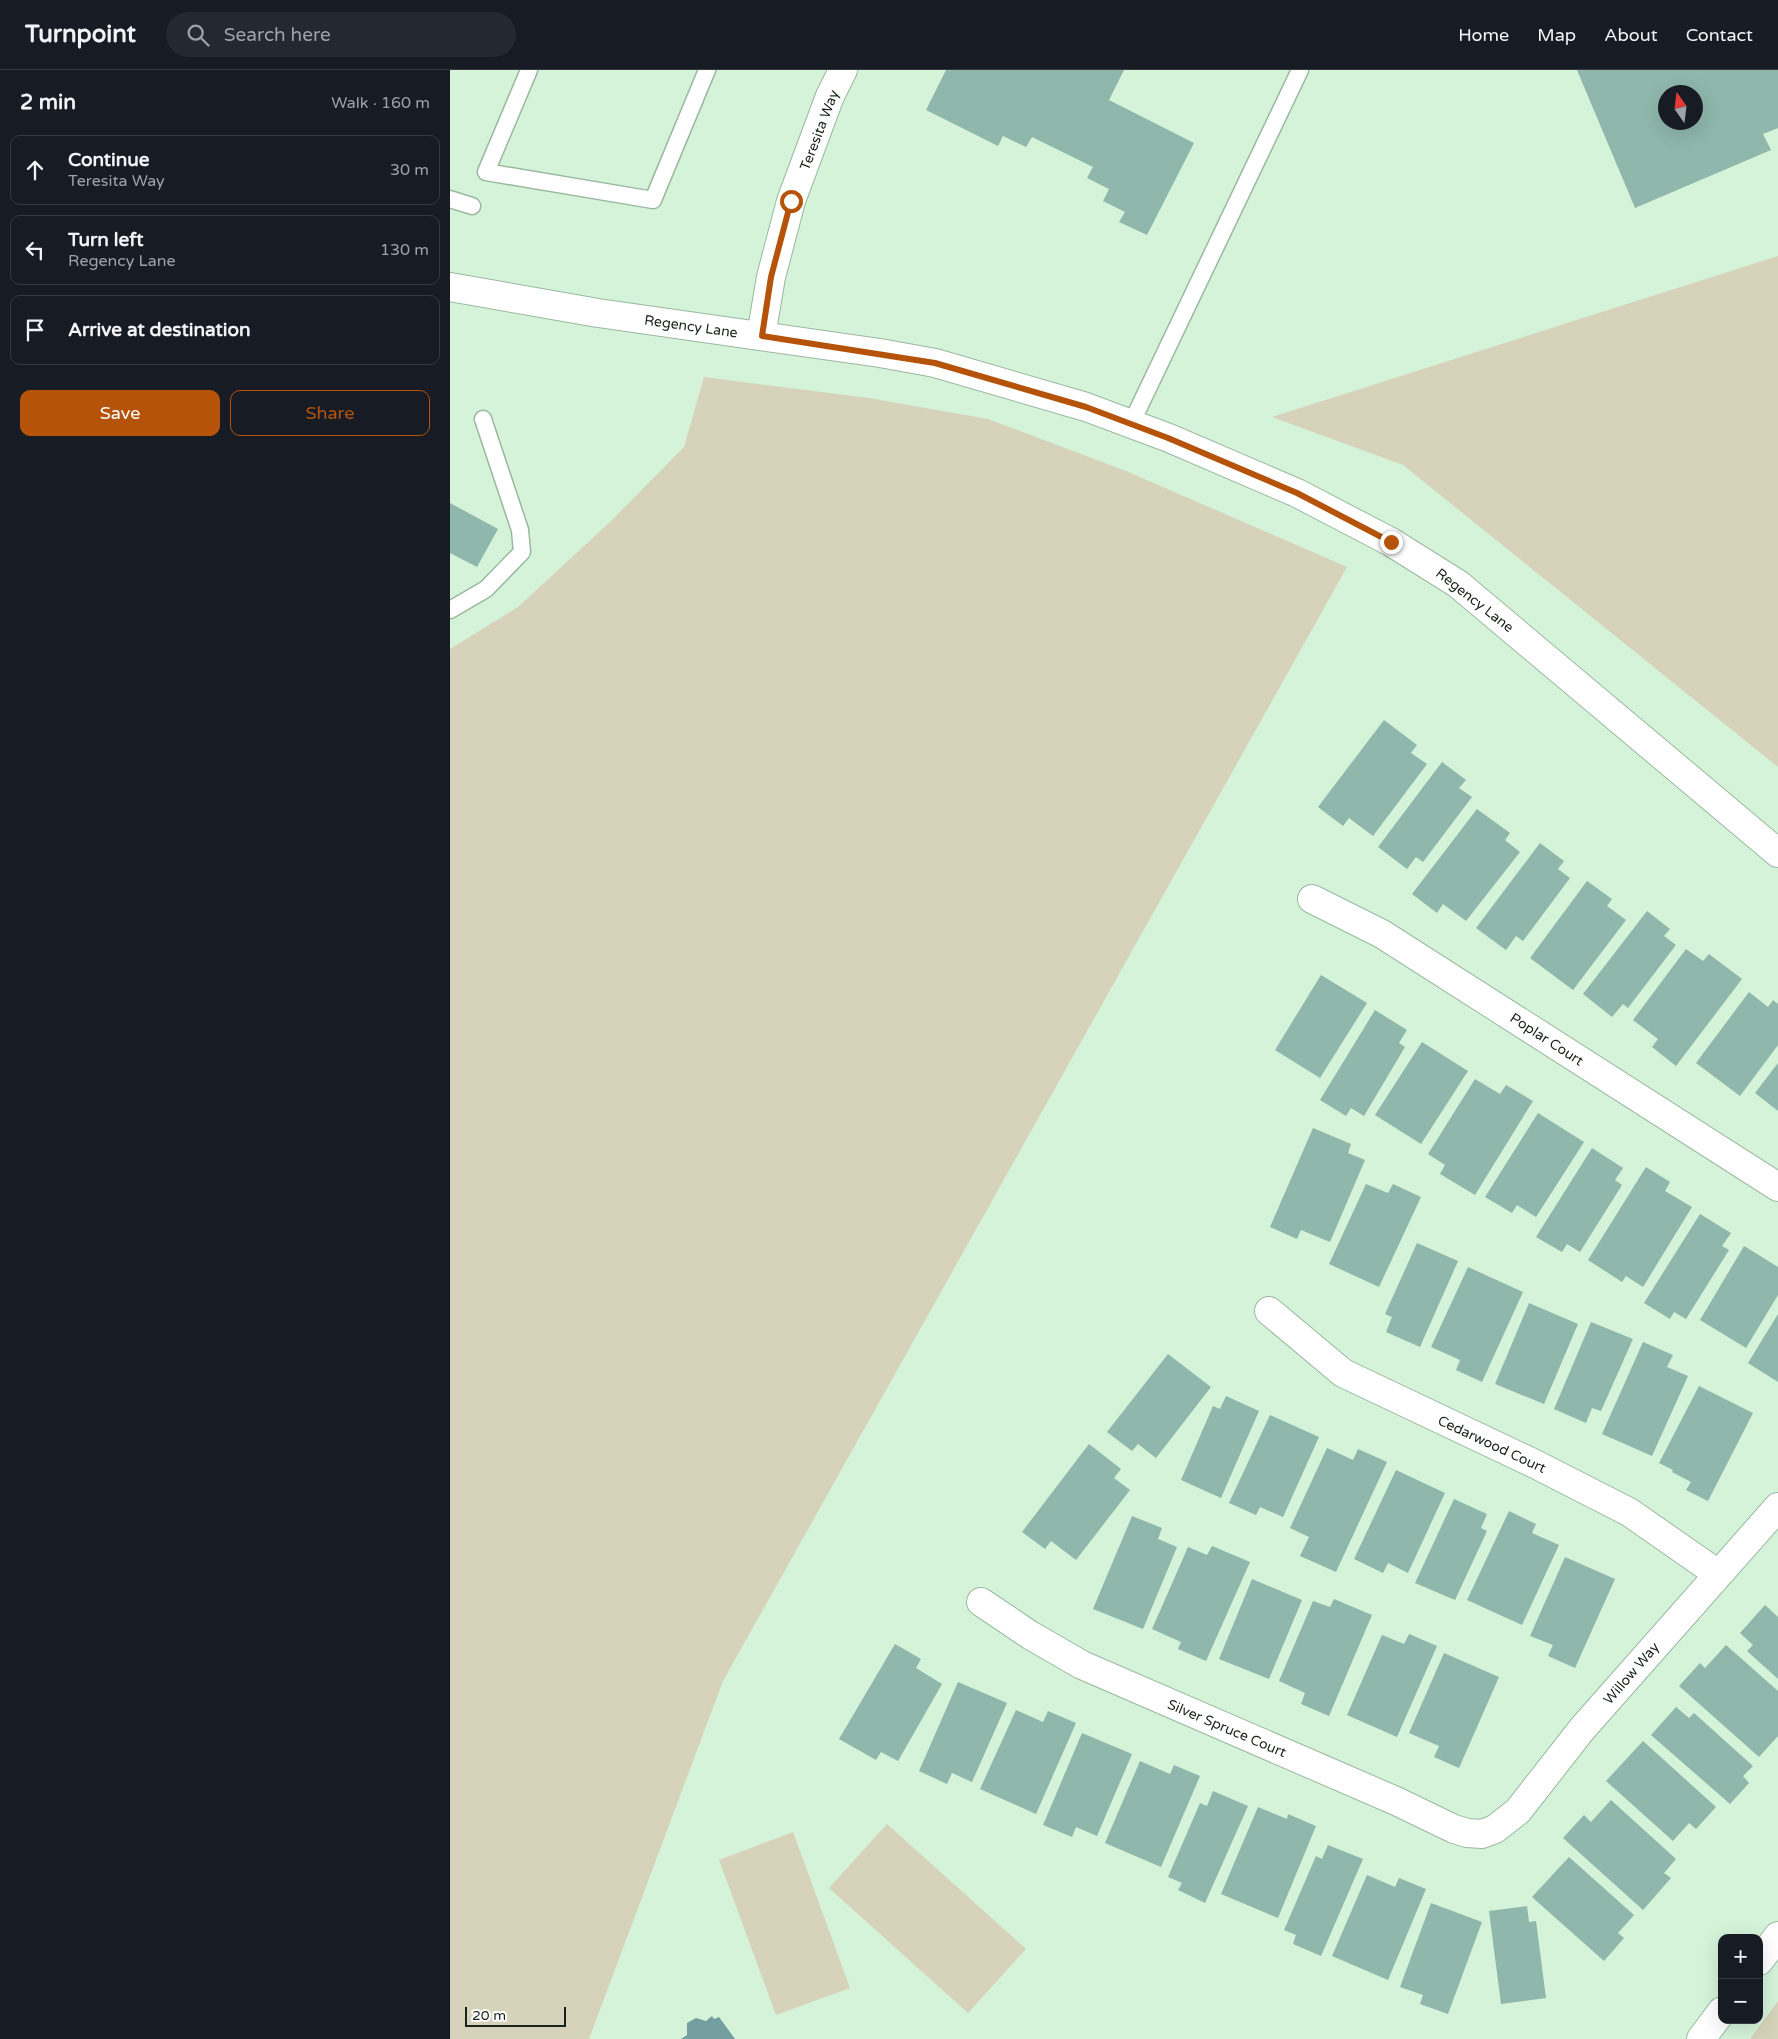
<!DOCTYPE html>
<meta charset="utf-8">
<style>
body{margin:0;font-family:"Varela Round",sans-serif;background:#242831;color:#f1f3f6}
.controls{position:absolute;right:15px;bottom:15px;display:grid;overflow:hidden;border-radius:10px;box-shadow:0 5px 20px #0002}
.controls button{width:45px;height:45px;display:grid;place-items:center;padding:0;border:0;border-bottom:1px solid #363941;background:#171b24;color:#f1f3f6;font:25px sans-serif}
.compass{position:absolute;left:1208px;top:15px;width:45px;height:45px;border-radius:50%;background:#171b24;box-shadow:0 5px 20px #0002;rotate:346deg}
.scale{position:absolute;left:15px;bottom:12px;width:101px;box-sizing:border-box;padding-left:5px;border:2px solid #18231a;border-top:0;font-size:14px;line-height:18px;white-space:nowrap;color:#18231a;-webkit-text-stroke:4px #fff;paint-order:stroke}
.stop{position:absolute;width:15px;height:15px;margin:-11px;border:4px solid #b45309;border-radius:50%;background:#fff}
.stop.end{background:#b45309;border-color:#fff;box-shadow:0 1px 5px #0008}
.list{margin:0;padding:0;list-style:none}
h2{display:flex;justify-content:space-between;align-items:center;height:65px;margin:0;padding:0 20px;font-size:21px}
h2 small{font-size:16px;font-weight:400;color:#9ea1a6}
.list li{display:grid;grid-template-columns:32px 1fr auto;gap:15px;align-items:center;box-sizing:border-box;height:70px;margin:0 10px 10px;padding:0 10px;border:1px solid #363941;border-radius:10px}
.list b{display:block;font-size:19px;white-space:nowrap}
.list p{margin:0;font-size:16px;white-space:nowrap;color:#9ea1a6}
.list em{font-size:16px;font-style:normal;color:#9ea1a6}
.actions{display:flex;gap:10px;padding:15px 20px}
.actions a{flex:1;padding:11px 0;border:1px solid #b45309;border-radius:10px;text-align:center;font-size:18px;color:#b45309}
.actions .main{background:#b45309;color:#fff}
.icon{flex:none;width:28px;height:28px;fill:none;stroke:currentColor;stroke-width:2;stroke-linecap:round;stroke-linejoin:round}
.map{position:relative;flex:none;width:1328px;height:1969px;overflow:hidden}
header{display:flex;align-items:center;gap:30px;box-sizing:border-box;height:70px;padding:0 25px;background:#171b24;border-bottom:1px solid #363941}
header strong{font-size:24px}
nav{display:flex;gap:28px;margin-inline-start:auto;font-size:18px}
.search{width:350px;height:45px;background:#242831;display:flex;align-items:center;gap:12px;box-sizing:border-box;padding:0 18px;border-radius:28px;color:#9ea1a6;font-size:19px}
main{display:flex}
aside{flex:1;background:#171b24}
.map>svg:first-child{display:block}
</style>
<header>
<strong>Turnpoint</strong>
<div class="search"><svg class="icon" aria-label="search" viewBox="0 0 24 24"><circle cx="10" cy="10" r="6"/><path d="M15 15l6 6"/></svg>Search here</div>
<nav><a>Home</a><a>Map</a><a>About</a><a>Contact</a></nav>
</header>
<main>
<aside>
<h2>2 min<small>Walk · 160 m</small></h2>
<ul class="list">
<li><svg class="icon" aria-label="ahead" viewBox="0 0 24 24"><path d="M12 20V5M6 11l6-6 6 6"/></svg><div><b>Continue</b><p>Teresita Way</p></div><em>30 m</em></li>
<li><svg class="icon" aria-label="left" viewBox="0 0 24 24"><path d="M17 20v-9H6M10 6l-5 5 5 5"/></svg><div><b>Turn left</b><p>Regency Lane</p></div><em>130 m</em></li>
<li><svg class="icon" aria-label="arrive" viewBox="0 0 24 24"><path d="M6 21V4h12l-3 4 3 4H6"/></svg><div><b>Arrive at destination</b></div></li>
</ul>
<div class="actions"><a class="main">Save</a><a>Share</a></div>
</aside>
<div class="map">
<svg width="1328" height="1969" viewBox="0 0 1328 1969">
<rect width="100%" height="100%" fill="#d4f3d9"/>
<g fill="#d6d3ba">
<polygon points="1328,186 1328,697 953,395 822,347"/>
<polygon points="254,307 419,328 538,349 676,401 897,497 273,1611 139,1969 0,1969 0,579 68,537 160,452 234,377"/>
<polygon points="437,1754 576,1879 518,1943 379,1818"/>
<polygon points="343,1762 400,1918 326,1945 269,1790"/>
<polygon points="1328,1931 1328,1969 1300,1969"/>
</g>
<polygon fill="#749ea0" points="262,1946 264,1949 269,1947 285,1969 231,1969 237,1965 237,1953 246,1948 256,1951"/>
<g fill="#8fb7ab" fill-rule="evenodd">
<polygon points="496,0 674,0 659,30 744,73 697,165 669,152 675,142 653,131 659,119 637,108 643,97 582,67 576,77 553,66 548,76 476,40"/>
<path d="M1127 0H1328V58L1313 64 1321 80 1185 138ZM1216 22H1246V52H1216Z"/>
<polygon points="0,433 48,459 27,497 0,483"/>
<polygon points="934,650 967,675 961,683 977,694 923,766 899,748 893,756 868,737"/>
<polygon points="992,692 1016,710 1009,718 1022,727 973,792 966,787 957,799 928,777"/>
<polygon points="1027,739 1060,763 1055,770 1070,782 1016,851 993,834 987,843 962,824"/>
<polygon points="1090,773 1114,791 1108,799 1120,808 1073,871 1066,866 1056,880 1026,858"/>
<polygon points="1137,811 1162,829 1157,836 1176,850 1123,920 1080,888"/>
<polygon points="1197,841 1220,859 1214,866 1226,875 1178,938 1173,934 1162,947 1133,924"/>
<polygon points="1236,879 1253,891 1259,884 1292,909 1226,996 1202,977 1208,969 1183,950"/>
<polygon points="871,905 917,933 870,1008 825,980"/>
<polygon points="1299,922 1318,937 1323,930 1328,934 1328,975 1290,1026 1246,993"/>
<polygon points="925,940 957,960 949,973 955,977 914,1046 901,1038 896,1046 870,1030"/>
<polygon points="972,972 1018,1001 971,1074 925,1045"/>
<polygon points="1328,993 1328,1041 1305,1023"/>
<polygon points="1025,1009 1050,1024 1056,1015 1083,1031 1025,1125 990,1104 995,1095 978,1084"/>
<polygon points="1088,1043 1134,1072 1086,1147 1067,1135 1062,1143 1035,1127"/>
<polygon points="863,1058 901,1074 898,1083 915,1090 880,1172 851,1160 847,1169 820,1157"/>
<polygon points="1142,1078 1173,1098 1165,1110 1172,1115 1130,1182 1117,1174 1112,1182 1086,1167"/>
<polygon points="1196,1097 1220,1112 1215,1121 1242,1137 1193,1217 1176,1206 1172,1212 1138,1190"/>
<polygon points="916,1114 938,1123 943,1114 971,1127 929,1217 879,1194"/>
<polygon points="1250,1144 1281,1163 1272,1176 1279,1180 1236,1249 1224,1242 1220,1249 1194,1233"/>
<polygon points="967,1173 1008,1191 970,1277 936,1262 942,1247 935,1244"/>
<polygon points="1294,1176 1328,1197 1328,1225 1296,1278 1250,1250"/>
<polygon points="1018,1197 1073,1222 1032,1312 1006,1300 1010,1290 981,1277"/>
<polygon points="1079,1233 1128,1254 1094,1334 1045,1314"/>
<polygon points="1328,1244 1328,1312 1298,1293"/>
<polygon points="1141,1252 1183,1269 1151,1341 1142,1338 1136,1353 1104,1339"/>
<polygon points="1193,1272 1223,1285 1217,1297 1238,1306 1202,1386 1152,1364"/>
<polygon points="718,1284 761,1317 706,1388 688,1374 682,1381 657,1362"/>
<polygon points="1249,1316 1303,1343 1258,1431 1236,1420 1241,1412 1222,1402 1223,1400 1209,1393"/>
<polygon points="776,1326 809,1341 771,1428 731,1410 763,1336 770,1339"/>
<polygon points="820,1345 869,1367 833,1447 810,1437 806,1445 779,1433"/>
<polygon points="639,1374 671,1399 664,1408 680,1420 626,1490 601,1471 595,1479 572,1462"/>
<polygon points="877,1378 903,1390 908,1379 937,1392 886,1502 850,1486 859,1467 840,1458"/>
<polygon points="946,1400 995,1423 958,1503 938,1493 933,1503 904,1489"/>
<polygon points="1004,1429 1037,1444 1031,1458 1037,1461 1005,1530 965,1513"/>
<polygon points="1059,1441 1086,1454 1082,1463 1109,1475 1072,1555 1017,1530"/>
<polygon points="682,1446 712,1458 708,1469 727,1477 693,1559 643,1539"/>
<polygon points="762,1476 800,1492 756,1591 728,1579 731,1572 702,1559 738,1477 757,1485"/>
<polygon points="1115,1487 1165,1509 1125,1598 1098,1586 1103,1575 1080,1566"/>
<polygon points="802,1509 852,1530 819,1609 769,1589"/>
<polygon points="884,1529 922,1545 879,1646 851,1634 855,1623 829,1611 863,1531 880,1537"/>
<polygon points="1315,1535 1328,1547 1328,1609 1297,1581 1303,1575 1290,1563"/>
<polygon points="959,1564 987,1576 947,1667 897,1645 932,1565 954,1574"/>
<polygon points="445,1574 471,1589 466,1598 492,1614 448,1691 431,1682 426,1690 389,1669"/>
<polygon points="1276,1575 1328,1621 1328,1666 1309,1687 1229,1616 1250,1593 1255,1598"/>
<polygon points="994,1583 1049,1607 1009,1698 984,1687 989,1676 959,1663"/>
<polygon points="508,1612 557,1633 522,1712 502,1703 497,1714 469,1701"/>
<polygon points="1226,1637 1239,1648 1244,1643 1303,1696 1293,1706 1299,1713 1280,1734 1201,1665"/>
<polygon points="566,1640 593,1652 598,1641 626,1653 586,1744 530,1719"/>
<polygon points="632,1663 682,1684 647,1766 626,1757 622,1767 593,1755"/>
<polygon points="1193,1671 1266,1737 1246,1759 1239,1753 1223,1771 1156,1711"/>
<polygon points="690,1691 720,1704 724,1695 750,1706 711,1797 655,1773"/>
<polygon points="763,1721 798,1736 755,1833 728,1820 732,1813 718,1807 750,1733 757,1736"/>
<polygon points="1161,1730 1226,1789 1214,1803 1221,1808 1193,1840 1113,1768 1134,1745 1141,1752"/>
<polygon points="808,1737 837,1749 838,1744 866,1756 828,1848 771,1824"/>
<polygon points="878,1775 913,1789 871,1886 843,1874 846,1865 834,1860 866,1786 872,1789"/>
<polygon points="1119,1787 1184,1845 1168,1863 1174,1868 1154,1891 1082,1827"/>
<polygon points="917,1805 945,1817 949,1808 976,1819 938,1910 882,1886"/>
<polygon points="981,1833 1032,1852 998,1944 970,1934 973,1925 950,1917"/>
<polygon points="1077,1836 1079,1852 1086,1851 1096,1928 1051,1934 1039,1841"/>
</g>
<g fill="none" stroke-linecap="round" stroke-linejoin="round">
<defs>
<g id="lane">
<polyline points="79,0 36,102 203,130 257,0"/>
<polyline points="0,129 22,136"/>
<polyline points="681,354 850,0"/>
<polyline points="0,540 36,519 72,482 70,460 33,349"/>
</g>
<g id="street">
<polyline points="311,266 321,207 341,131 380,26 393,0"/>
<polyline points="862,829 932,864 1328,1117"/>
<polyline points="819,1241 893,1303 1085,1394 1179,1442 1268,1504"/>
<polyline points="531,1532 580,1565 632,1595 946,1731 1004,1759 1017,1763 1032,1764 1045,1759 1068,1741 1132,1659 1328,1437"/>
</g>
<g id="secondary">
<polyline points="0,217 148,243 430,283 485,293 636,337 719,368 847,423 941,472 1008,514 1328,783"/>
<polyline points="1309,1891 1328,1866"/>
<polyline points="1251,1969 1272,1941"/>
</g>
</defs>
<use href="#lane" stroke="#9ab8a0" stroke-width="19"/>
<use href="#street" stroke="#9ab8a0" stroke-width="30"/>
<use href="#secondary" stroke="#9ab8a0" stroke-width="30"/>
<use href="#lane" stroke="#fff" stroke-width="16"/>
<use href="#street" stroke="#fff" stroke-width="28"/>
<use href="#secondary" stroke="#fff" stroke-width="28"/>
</g>
<g fill="none" stroke-linecap="round" stroke-linejoin="round">
<polyline stroke="#b45309" stroke-width="6" points="341,131 321,207 312,266 485,293 636,337 718,368 847,423 941,472"/>
</g>
<g text-anchor="middle" stroke-width="5" stroke-linejoin="round" paint-order="stroke">
<g font-size="14" fill="#18231a" stroke="#fff">
<text transform="translate(369 60) rotate(-69)" y="5">Teresita Way</text>
<text transform="translate(241 256) rotate(8)" y="5">Regency Lane</text>
<text transform="translate(1025 530) rotate(38)" y="5">Regency Lane</text>
<text transform="translate(1097 969) rotate(33)" y="5">Poplar Court</text>
<text transform="translate(1042 1374) rotate(25)" y="5">Cedarwood Court</text>
<text transform="translate(1181 1603) rotate(-49)" y="5">Willow Way</text>
<text transform="translate(777 1658) rotate(23)" y="5">Silver Spruce Court</text>
</g>
</g>
</svg>
<div class="controls">
<button>+</button>
<button>−</button>
</div>
<svg class="compass" viewBox="-18 -18 36 36"><path d="M0-13l5 13h-10z" fill="#e53935"/><path d="M0 13l5-13h-10z" fill="#9ea1a6"/></svg>
<div class="scale">20 m</div>
<div class="stop" style="left:341px;top:131px"></div>
<div class="stop end" style="left:941px;top:472px"></div>
</div>
</main>
